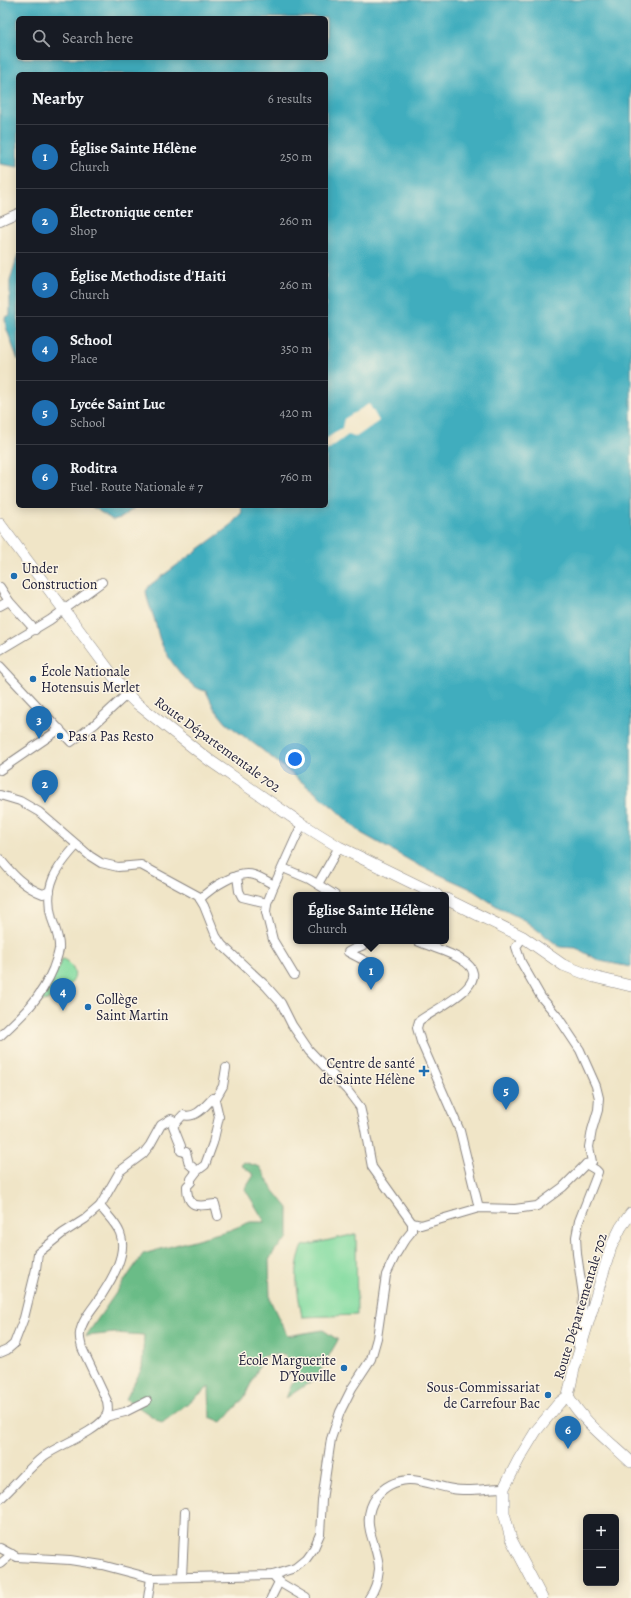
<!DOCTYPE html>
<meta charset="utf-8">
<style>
body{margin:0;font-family:Alegreya,serif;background:#242831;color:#f1f3f6}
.controls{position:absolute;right:12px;bottom:12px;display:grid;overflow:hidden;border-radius:6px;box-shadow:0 2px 10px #0003}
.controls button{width:36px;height:36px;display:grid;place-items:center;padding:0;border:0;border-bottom:1px solid #363941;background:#171b24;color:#f1f3f6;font:20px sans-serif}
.you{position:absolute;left:295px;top:759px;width:14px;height:14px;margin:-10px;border:3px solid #fff;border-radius:50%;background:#1a73e8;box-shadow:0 0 0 6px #1a73e833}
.badge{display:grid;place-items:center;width:26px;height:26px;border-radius:50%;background:#1f6fb2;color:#fff;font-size:13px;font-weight:700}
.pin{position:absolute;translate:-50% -33px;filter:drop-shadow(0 1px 2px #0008)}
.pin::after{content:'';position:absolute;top:21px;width:14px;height:12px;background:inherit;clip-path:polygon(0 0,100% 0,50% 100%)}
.popup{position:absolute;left:293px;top:892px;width:156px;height:52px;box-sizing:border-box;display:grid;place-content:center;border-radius:6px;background:#171b24;filter:drop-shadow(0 1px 3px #0005);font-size:13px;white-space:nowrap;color:#9ea1a6}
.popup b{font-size:15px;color:#f1f3f6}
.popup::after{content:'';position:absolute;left:50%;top:100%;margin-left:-8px;border:8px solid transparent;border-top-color:#171b24}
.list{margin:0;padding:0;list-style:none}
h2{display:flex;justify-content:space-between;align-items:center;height:52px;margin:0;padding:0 16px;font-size:17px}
h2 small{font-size:13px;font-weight:400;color:#9ea1a6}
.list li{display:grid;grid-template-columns:26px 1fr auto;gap:12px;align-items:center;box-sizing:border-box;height:64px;padding:0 16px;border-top:1px solid #363941}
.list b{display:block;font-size:15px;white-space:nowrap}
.list p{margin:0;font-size:13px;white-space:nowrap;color:#9ea1a6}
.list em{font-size:13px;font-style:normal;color:#9ea1a6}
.icon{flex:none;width:22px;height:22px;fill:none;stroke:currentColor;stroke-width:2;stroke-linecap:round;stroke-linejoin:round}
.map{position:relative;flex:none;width:631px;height:1598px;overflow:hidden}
.search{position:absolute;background:#171b24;box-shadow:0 2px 10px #0003;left:16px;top:16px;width:312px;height:44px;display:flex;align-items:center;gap:10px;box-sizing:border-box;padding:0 14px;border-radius:6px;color:#9ea1a6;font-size:15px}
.panel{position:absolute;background:#171b24;box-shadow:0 2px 10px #0003;left:16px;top:72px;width:312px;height:436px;border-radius:6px}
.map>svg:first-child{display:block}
</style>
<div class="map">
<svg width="631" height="1598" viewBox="0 0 631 1598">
<rect width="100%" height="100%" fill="#fcf5e5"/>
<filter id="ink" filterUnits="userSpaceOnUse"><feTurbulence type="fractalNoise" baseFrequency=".025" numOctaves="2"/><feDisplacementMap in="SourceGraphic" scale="8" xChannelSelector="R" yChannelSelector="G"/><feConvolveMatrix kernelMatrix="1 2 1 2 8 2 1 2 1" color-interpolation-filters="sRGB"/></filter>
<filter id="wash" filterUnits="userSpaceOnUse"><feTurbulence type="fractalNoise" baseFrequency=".012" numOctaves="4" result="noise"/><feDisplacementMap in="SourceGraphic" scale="16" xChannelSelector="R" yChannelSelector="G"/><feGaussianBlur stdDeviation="0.9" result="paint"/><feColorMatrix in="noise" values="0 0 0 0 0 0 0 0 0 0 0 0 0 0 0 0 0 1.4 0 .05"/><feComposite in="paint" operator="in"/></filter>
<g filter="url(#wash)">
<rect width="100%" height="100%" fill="#f0e5c7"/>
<g fill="#84dca1" stroke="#537f6e">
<path d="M63 959C67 960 69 964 72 967 83 983 57 994 47 1000L43 1001 40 999 41 995 58 969 61 960Z"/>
<path d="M356 1234 357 1315 302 1317C298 1293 292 1269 303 1246Z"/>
</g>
<polygon fill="#6bbc87" stroke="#466f61" points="244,1162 260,1167 271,1187 288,1208 288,1238 275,1250 269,1260 270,1300 287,1336 323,1330 338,1340 316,1378 286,1398 298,1370 284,1354 264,1356 244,1398 222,1422 210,1417 209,1387 162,1423 126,1399 142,1368 144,1335 115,1333 86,1336 143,1254 230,1230 250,1222 265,1222 245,1189 254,1175 241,1165"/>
<g fill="#40adbe" stroke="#31687c" fill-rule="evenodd">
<path d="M0 0H631V967L600 961 576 948 560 947 524 920 498 907 469 888 418 865 361 833 334 808 261 749 226 723 214 708 206 691C189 689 169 660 162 645 158 637 157 627 154 618 151 609 147 601 146 591L150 585 230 526 242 512 240 506H326V74H18V167L0 164ZM18 18H326V58H18Z"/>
<polygon points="18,254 18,360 6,327 5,317 10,315 10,281"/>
<polygon points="91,506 136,506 123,517 113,520"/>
</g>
<polygon fill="#f0e5c7" points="369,404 379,421 356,437 348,435 326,451 326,439 342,428 344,419"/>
</g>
<g filter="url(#ink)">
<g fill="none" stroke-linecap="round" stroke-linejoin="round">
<defs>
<g id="minor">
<polyline points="0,221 18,213"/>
<polyline points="0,587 9,601 35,630"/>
<polyline points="0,606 9,601"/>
<polyline points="0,650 50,620 102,582"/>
<polyline points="0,666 71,742 95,724 124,697 126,693"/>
<polyline points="0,770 60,729"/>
<polyline points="0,795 20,801 39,812 90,856 101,863 118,867 141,865 198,896 204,906 216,936 222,945 266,986 281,1003 292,1025 309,1050 347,1090 360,1107 364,1124 372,1167 412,1223 412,1231 404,1241 395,1256 386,1275 377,1338 371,1359 352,1388 340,1412 331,1439 322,1500 320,1534 314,1548 306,1559 295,1568 273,1575 151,1578 102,1565 70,1560 17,1557 0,1548"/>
<path d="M0 859C12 874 24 887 43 894L50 891"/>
<polyline points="283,868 309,879 335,895"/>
<polyline points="237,876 239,891 242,897 267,903"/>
<polyline points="318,884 339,847"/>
<path d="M200 899C211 888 237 870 254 875 261 877 268 882 274 885"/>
<path d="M417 941C432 948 448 951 462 960 499 982 434 1009 419 1021L417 1028 421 1042 460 1131 479 1208"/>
<path d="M369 963 348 952C355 947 362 948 370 941"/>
<polyline points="294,975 273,940 266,912 267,903 273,888 302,824"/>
<path d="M0 1036C23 1015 41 998 53 969 55 963 58 956 59 949 60 939 55 928 52 919 43 886 56 868 77 845"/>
<path d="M197 1171 189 1164 186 1152 181 1151V1146L173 1126 183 1115C196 1119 205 1106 213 1098H216"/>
<path d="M218 1216 215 1204C197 1207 187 1208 187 1186L191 1182V1179L197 1171 205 1165 213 1143 219 1117 215 1100 223 1086 226 1068"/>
<polyline points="412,1223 421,1225 479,1208 515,1209 537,1206 563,1187 586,1164 592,1162 589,1147 592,1130 598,1110 599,1098 596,1086 580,1050 558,1017 541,997 521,962 516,947 523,937"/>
<polyline points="581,1347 578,1346 577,1339 582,1320 583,1295 577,1254 576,1237 579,1221 598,1172 596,1170 586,1164"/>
<polyline points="0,1353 7,1350 14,1344 24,1318 36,1269 38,1253 63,1233 85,1219 100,1206 120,1171 143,1154 150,1145 161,1125 171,1119 176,1122"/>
<polyline points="105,1417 125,1412 147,1401"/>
<path d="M0 1499C16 1485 27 1469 44 1456 61 1444 92 1434 105 1418 109 1412 108 1407 107 1401L82 1348C81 1343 79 1338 80 1333 82 1319 94 1307 101 1296 112 1279 128 1253 120 1233 116 1223 107 1215 100 1206"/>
<polyline points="0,1564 12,1554"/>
<polyline points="273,1575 279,1582 306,1598"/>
<polyline points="182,1577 185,1512"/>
<polyline points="148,1598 151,1578"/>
<polyline points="271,1598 279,1582"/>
<path d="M369 1598C375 1590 378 1579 379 1569 379 1556 373 1544 370 1531 364 1505 381 1482 408 1480 421 1479 439 1487 453 1489 468 1492 489 1488 504 1488"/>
</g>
<g id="major">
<polyline points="0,524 126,693 135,702 209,760 302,824 339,847 437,895"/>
<polyline points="446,899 523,937 563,965 594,977 631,986"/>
<path d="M568 1396C583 1422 609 1441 631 1462"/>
<polyline points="542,1598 511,1539 504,1513 504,1488 519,1459 536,1431 559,1403 568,1396 574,1369 611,1247 621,1227 631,1213"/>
</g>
</defs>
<use href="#minor" stroke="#898481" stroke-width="10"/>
<use href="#major" stroke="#898481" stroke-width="12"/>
<use href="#minor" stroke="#fff" stroke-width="8"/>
<use href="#major" stroke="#fff" stroke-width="11"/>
</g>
</g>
<g fill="#1f6fb2" stroke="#fcf5e5" stroke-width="1.5">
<circle cx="14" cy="576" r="4"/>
<circle cx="33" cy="679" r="4"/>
<circle cx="60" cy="736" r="4"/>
<circle cx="88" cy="1007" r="4"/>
<path d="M422 1065h4v4h4v4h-4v4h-4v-4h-4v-4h4z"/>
<circle cx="344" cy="1368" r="4"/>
<circle cx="548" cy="1395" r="4"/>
</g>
<g text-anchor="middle" stroke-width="3" stroke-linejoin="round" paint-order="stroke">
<g font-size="14" fill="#22223b" stroke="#fcf5e5" text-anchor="start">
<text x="22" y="573">Under<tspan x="22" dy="16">Construction</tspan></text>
<text x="41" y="676">École Nationale<tspan x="41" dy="16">Hotensuis Merlet</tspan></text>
<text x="68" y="741">Pas a Pas Resto</text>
<text x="96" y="1004">Collège<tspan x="96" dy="16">Saint Martin</tspan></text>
<text x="415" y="1068" text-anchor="end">Centre de santé<tspan x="415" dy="16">de Sainte Hélène</tspan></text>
<text x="336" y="1365" text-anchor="end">École Marguerite<tspan x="336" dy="16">D'Youville</tspan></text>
<text x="540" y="1392" text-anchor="end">Sous-Commissariat<tspan x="540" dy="16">de Carrefour Bac</tspan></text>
</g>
<g font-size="14" fill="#22223b" stroke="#fcf5e5">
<text transform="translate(218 744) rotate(36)" y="5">Route Départementale 702</text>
<text transform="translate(580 1306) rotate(-73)" y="5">Route Départementale 702</text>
</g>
</g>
</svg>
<div class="controls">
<button>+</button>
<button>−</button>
</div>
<div class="you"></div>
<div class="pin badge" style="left:371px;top:990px">1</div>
<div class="popup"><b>Église Sainte Hélène</b>Church</div>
<div class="pin badge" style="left:45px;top:803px">2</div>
<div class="pin badge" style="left:39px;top:739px">3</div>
<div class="pin badge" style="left:63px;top:1011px">4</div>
<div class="pin badge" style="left:506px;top:1110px">5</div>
<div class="pin badge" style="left:568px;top:1449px">6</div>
<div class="search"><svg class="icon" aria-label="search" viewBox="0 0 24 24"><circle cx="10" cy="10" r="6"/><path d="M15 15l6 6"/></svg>Search here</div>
<section class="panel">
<h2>Nearby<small>6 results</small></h2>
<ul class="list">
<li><span class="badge">1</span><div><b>Église Sainte Hélène</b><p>Church</p></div><em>250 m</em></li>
<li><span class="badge">2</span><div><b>Électronique center</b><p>Shop</p></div><em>260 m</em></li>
<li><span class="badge">3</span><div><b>Église Methodiste d'Haiti</b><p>Church</p></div><em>260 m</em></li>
<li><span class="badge">4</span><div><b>School</b><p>Place</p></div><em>350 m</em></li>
<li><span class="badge">5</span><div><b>Lycée Saint Luc</b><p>School</p></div><em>420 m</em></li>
<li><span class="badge">6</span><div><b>Roditra</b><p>Fuel · Route Nationale # 7</p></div><em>760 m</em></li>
</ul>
</section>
</div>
